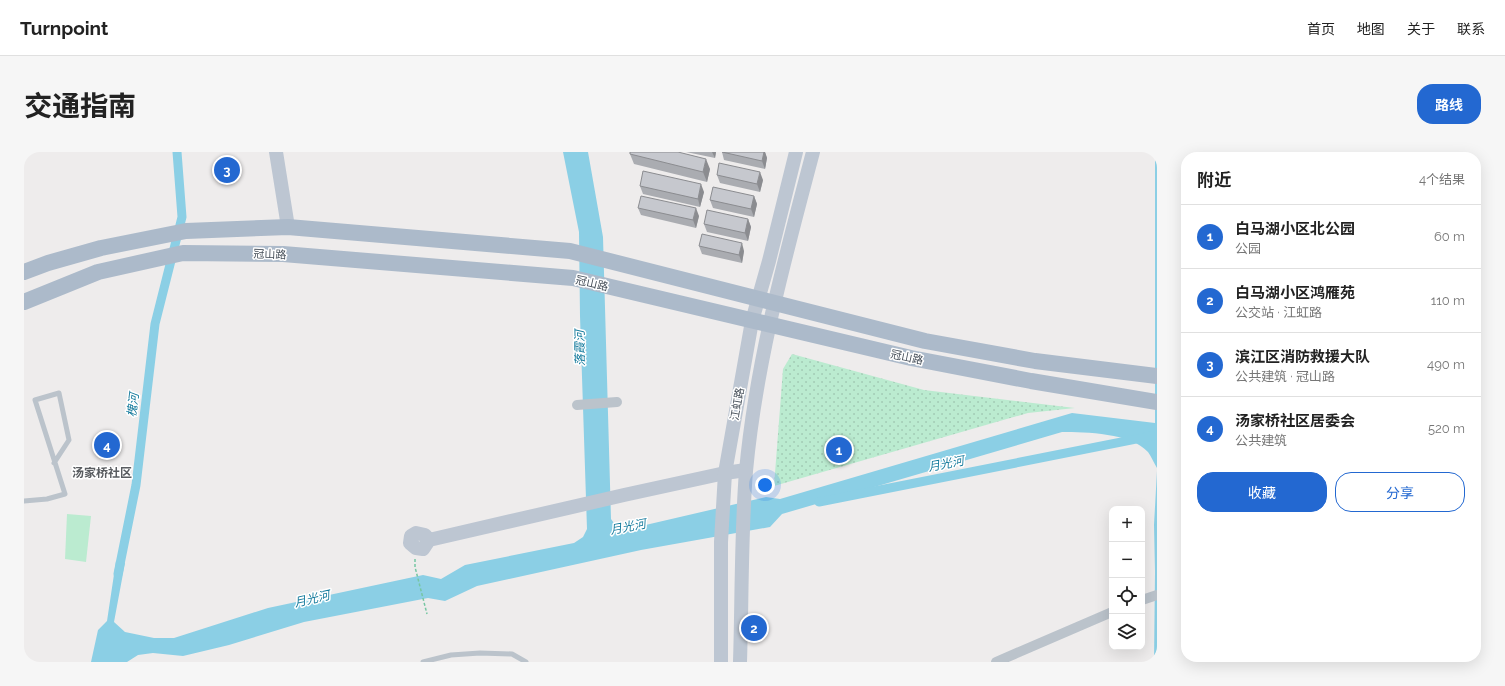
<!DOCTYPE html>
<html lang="zh">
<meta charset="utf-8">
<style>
body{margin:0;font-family:Raleway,"Noto Sans SC",sans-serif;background:#f6f6f6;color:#222}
.controls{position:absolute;right:12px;bottom:12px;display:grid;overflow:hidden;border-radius:8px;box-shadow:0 4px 16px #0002}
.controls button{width:36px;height:36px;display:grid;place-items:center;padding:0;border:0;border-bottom:1px solid #e0e0e0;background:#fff;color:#222;font:20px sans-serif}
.you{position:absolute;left:741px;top:333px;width:14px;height:14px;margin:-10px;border:3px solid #fff;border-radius:50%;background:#1a73e8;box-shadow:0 0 0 6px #1a73e833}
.badge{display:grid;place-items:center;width:26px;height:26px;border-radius:50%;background:#2368d1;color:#fff;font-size:13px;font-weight:700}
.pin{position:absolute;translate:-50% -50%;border:2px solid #fff;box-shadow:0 1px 4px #0006}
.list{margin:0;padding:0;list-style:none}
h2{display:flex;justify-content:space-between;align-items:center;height:52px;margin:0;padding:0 16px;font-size:17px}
h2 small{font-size:13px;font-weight:400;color:#767676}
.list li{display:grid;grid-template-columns:26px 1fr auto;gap:12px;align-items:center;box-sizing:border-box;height:64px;padding:0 16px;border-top:1px solid #e0e0e0}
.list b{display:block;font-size:15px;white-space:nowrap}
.list p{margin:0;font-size:13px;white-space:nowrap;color:#767676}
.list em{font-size:13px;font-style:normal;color:#767676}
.actions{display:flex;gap:8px;padding:12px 16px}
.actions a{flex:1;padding:9px 0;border:1px solid #2368d1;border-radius:16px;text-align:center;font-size:14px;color:#2368d1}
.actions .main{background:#2368d1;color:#fff}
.icon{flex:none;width:22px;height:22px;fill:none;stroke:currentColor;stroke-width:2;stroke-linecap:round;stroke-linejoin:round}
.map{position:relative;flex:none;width:1133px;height:510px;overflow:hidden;border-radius:16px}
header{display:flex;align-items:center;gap:24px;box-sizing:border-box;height:56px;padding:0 20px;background:#fff;border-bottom:1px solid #e0e0e0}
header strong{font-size:19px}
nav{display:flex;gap:22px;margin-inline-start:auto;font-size:14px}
.intro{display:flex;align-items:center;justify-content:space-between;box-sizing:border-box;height:96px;padding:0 24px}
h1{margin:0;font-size:28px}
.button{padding:10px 18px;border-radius:16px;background:#2368d1;color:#fff;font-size:14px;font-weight:700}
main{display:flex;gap:24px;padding:0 24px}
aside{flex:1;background:#fff;border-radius:16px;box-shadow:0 4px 16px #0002}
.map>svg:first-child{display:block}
</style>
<header>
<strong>Turnpoint</strong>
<nav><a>首页</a><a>地图</a><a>关于</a><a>联系</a></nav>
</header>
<div class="intro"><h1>交通指南</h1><a class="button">路线</a></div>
<main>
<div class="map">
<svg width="1133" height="510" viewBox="0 0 1133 510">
<defs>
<pattern id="park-dots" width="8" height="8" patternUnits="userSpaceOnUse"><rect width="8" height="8" fill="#bbebd0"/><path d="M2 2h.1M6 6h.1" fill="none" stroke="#a2cbb5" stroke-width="1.8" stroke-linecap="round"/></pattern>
</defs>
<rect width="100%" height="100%" fill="#eeecec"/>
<polygon fill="#bbebd0" points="43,362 67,364 62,410 41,407"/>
<polygon fill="url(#park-dots)" points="768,202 900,238 1051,256 1004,261 750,334 759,217"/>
<g fill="#8bcfe5">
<path d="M539 0H564L579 85 587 367 592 374 600 378 742 345 756 347 1048 261 1131 271V0H1133V316C1130 311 1127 304 1124 300 1107 281 1062 280 1038 280L758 362 746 375 617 398 453 434 421 449 404 446 280 470 205 493 159 504 129 501 114 503 103 510H67L74 478 83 469 92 409 101 411 90 470 101 480 130 486H150L244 456 399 423 417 427 441 413 550 391 559 385 563 377 556 164 555 80Z"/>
<polygon points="1133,319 1133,510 1130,510 1131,420 1130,373"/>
</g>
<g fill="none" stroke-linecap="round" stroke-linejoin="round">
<g stroke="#8bcfe5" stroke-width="9">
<polyline points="795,350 1133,283"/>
<polyline points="94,422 112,333 131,172 158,65 153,0"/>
</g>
<polyline stroke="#76c6a2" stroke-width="1.5" stroke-dasharray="3 2" stroke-linecap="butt" points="391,407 391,415 403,462"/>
<g stroke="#bbc3cb" stroke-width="5">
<polyline points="0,349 23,347 41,342 11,248 35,241 45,288 30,311"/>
<polyline points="399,510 427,503 456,501 488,502 502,510"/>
</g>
<g stroke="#bbc3cb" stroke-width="10">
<polyline points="553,253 593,250"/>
<polyline points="1118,448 1133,443"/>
<polyline points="972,510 1088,460"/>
</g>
<g stroke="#bdc6d2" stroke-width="14">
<polyline points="252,0 264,75"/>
<polyline points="405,388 399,397 392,396 386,391 387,384 392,381 401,383 405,388 600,343 701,321 722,318"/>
<polyline points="697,510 697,390 701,321 728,169 745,109 772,0"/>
<path d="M716 510C718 447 717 383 722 319 732 210 761 106 789 0"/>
</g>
<g stroke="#acbaca" stroke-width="16">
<polyline points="0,120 24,111 77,96 162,79 264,75 546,99 901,189 1011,209 1133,224"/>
<polyline points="0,150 74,120 159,101 259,102 549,126 887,206 1007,229 1133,250"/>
</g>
</g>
<g fill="#aaacb1">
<polygon points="662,0 692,0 691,6"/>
<polygon points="698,0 741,0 743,6 741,17 700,8"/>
<polygon points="606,2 686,17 683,30 610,12"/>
<polygon points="693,23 739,28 736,40 696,31"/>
<polygon points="616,34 680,40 676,55 619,42"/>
<polygon points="730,44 733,52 730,65 689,56 686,48"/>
<polygon points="614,56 675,64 672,76 617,63"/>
<polygon points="724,67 727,75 724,89 683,80 680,72"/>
<polygon points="675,94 720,99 718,111 678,102"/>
</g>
<g fill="#8b8c90">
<polygon points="688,0 692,0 691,6"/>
<polygon points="740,0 741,0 743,6 741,17 738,9"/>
<polygon points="682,7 686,17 683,30 679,20"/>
<polygon points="736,20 739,28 736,40 733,32"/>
<polygon points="677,32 680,40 676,55 674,47"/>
<polygon points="730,44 733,52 730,65 727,57"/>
<polygon points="672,56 675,64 672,76 669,68"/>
<polygon points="724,67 727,75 724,89 721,81"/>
<polygon points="718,91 720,99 718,111 715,103"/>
</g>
<g fill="#c6c8ce" stroke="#8b8c90">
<polygon points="606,0 654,0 682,7 679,20 606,2"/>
<polygon points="698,0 740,0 738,9"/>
<polygon points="695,11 736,20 733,32 693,23"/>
<polygon points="619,19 677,32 674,47 616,34"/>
<polygon points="689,35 730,44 727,57 686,48"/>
<polygon points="617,44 672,56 669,68 614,56"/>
<polygon points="683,58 724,67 721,81 680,72"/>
<polygon points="678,82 718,91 715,103 675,94"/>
</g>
<g text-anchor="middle" stroke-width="3" stroke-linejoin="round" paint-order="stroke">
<g font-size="11" fill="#454e58" stroke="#fff">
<text transform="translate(246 102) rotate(2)" y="4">冠山路</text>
<text transform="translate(568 131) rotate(13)" y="4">冠山路</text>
<text transform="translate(883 205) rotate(12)" y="4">冠山路</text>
<text transform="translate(713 252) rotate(-80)" y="4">江虹路</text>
</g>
<g font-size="12" font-style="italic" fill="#147a9c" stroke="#fff">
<text transform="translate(556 196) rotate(-91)" y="4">落霞河</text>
<text transform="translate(109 253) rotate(-83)" y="4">槐河</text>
<text transform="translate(922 312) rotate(-11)" y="4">月光河</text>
<text transform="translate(604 375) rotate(-11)" y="4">月光河</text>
<text transform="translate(288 447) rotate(-13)" y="4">月光河</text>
</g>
<g font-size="12" font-weight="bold" fill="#595c60" stroke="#fff">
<text x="78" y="325">汤家桥社区</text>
</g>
</g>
</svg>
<div class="controls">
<button>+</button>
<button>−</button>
<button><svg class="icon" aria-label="locate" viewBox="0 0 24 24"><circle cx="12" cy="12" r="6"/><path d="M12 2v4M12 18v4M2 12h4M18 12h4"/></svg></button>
<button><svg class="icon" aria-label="layers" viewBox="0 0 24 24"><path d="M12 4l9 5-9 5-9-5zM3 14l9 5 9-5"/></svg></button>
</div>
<div class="you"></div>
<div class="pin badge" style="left:815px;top:298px">1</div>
<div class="pin badge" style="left:730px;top:476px">2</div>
<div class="pin badge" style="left:203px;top:18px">3</div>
<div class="pin badge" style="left:83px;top:293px">4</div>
</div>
<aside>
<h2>附近<small>4个结果</small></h2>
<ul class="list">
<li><span class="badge">1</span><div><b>白马湖小区北公园</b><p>公园</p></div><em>60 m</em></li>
<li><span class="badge">2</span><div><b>白马湖小区鸿雁苑</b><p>公交站 · 江虹路</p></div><em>110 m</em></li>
<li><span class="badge">3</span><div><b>滨江区消防救援大队</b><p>公共建筑 · 冠山路</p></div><em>490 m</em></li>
<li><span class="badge">4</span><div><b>汤家桥社区居委会</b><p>公共建筑</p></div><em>520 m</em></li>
</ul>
<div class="actions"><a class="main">收藏</a><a>分享</a></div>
</aside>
</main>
